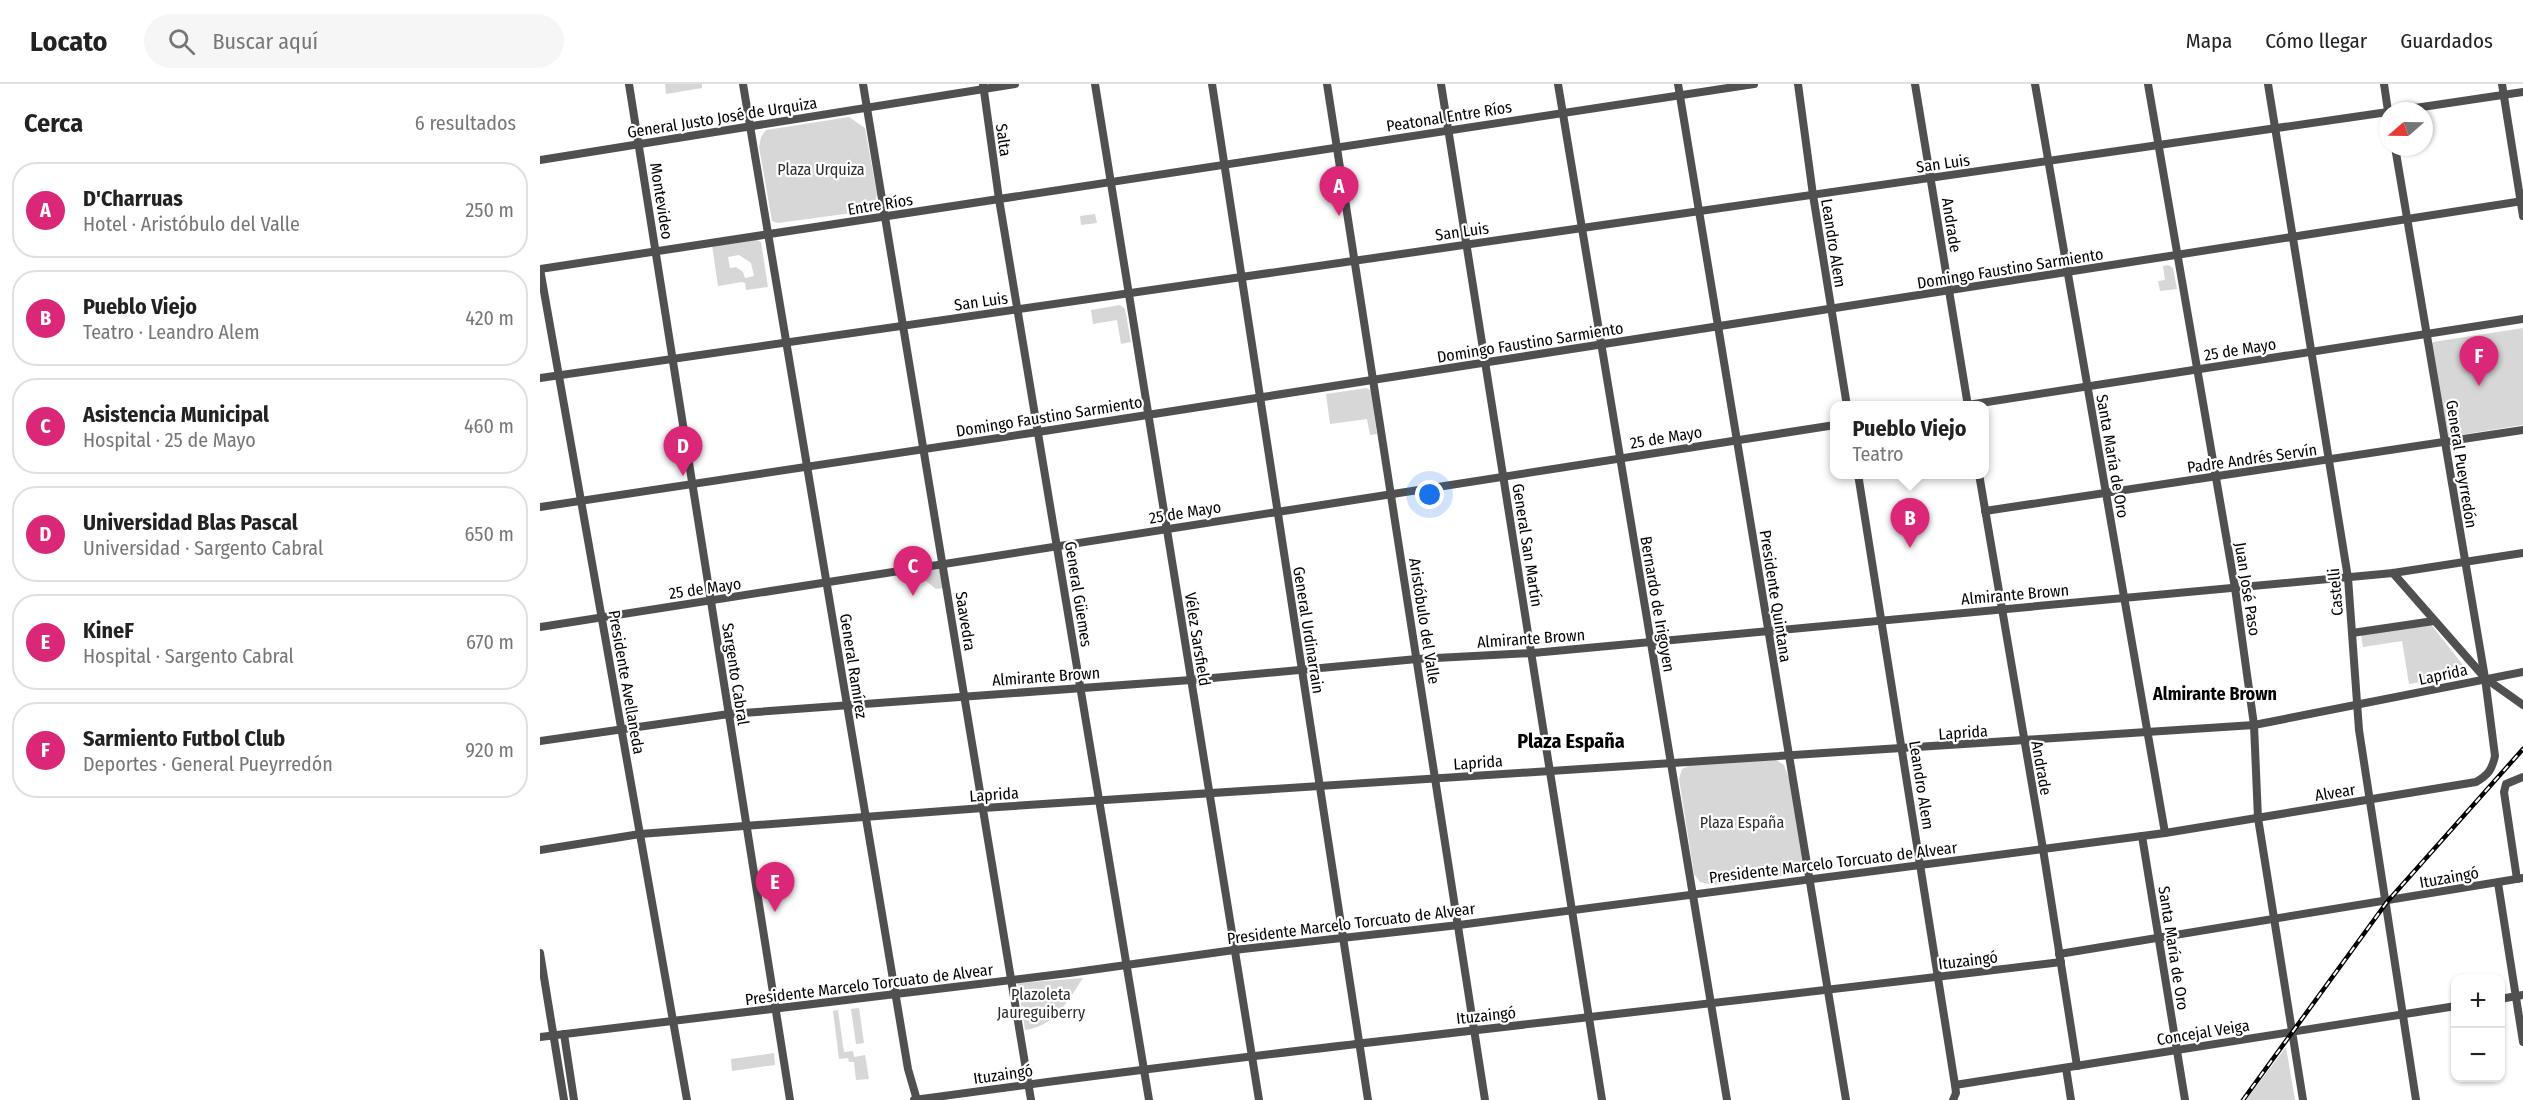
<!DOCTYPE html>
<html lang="es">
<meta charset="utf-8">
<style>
body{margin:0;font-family:"Fira Sans Condensed",sans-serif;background:#f6f6f6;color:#222}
.controls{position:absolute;right:18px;bottom:18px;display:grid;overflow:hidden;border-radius:12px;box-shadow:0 2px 4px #0004}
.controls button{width:54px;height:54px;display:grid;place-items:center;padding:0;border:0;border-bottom:2px solid #e0e0e0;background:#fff;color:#222;font:30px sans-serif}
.compass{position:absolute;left:1839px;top:18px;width:54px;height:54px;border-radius:50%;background:#fff;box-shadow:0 2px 4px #0004;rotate:250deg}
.you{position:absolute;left:890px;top:411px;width:21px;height:21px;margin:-15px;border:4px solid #fff;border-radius:50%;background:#1a73e8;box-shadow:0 0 0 9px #1a73e833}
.badge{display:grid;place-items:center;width:39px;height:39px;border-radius:50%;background:#db2777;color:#fff;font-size:20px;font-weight:700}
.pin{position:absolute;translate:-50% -50px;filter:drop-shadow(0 2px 3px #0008)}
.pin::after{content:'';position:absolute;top:32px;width:21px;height:18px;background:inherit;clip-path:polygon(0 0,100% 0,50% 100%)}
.popup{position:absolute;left:1290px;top:317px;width:159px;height:78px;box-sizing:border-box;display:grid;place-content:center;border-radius:12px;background:#fff;filter:drop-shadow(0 2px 4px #0005);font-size:20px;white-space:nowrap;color:#767676}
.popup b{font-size:22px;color:#222}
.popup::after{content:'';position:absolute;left:50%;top:100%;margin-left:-12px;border:12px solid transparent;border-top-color:#fff}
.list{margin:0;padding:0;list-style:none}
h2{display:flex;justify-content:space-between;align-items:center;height:78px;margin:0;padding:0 24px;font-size:26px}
h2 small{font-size:20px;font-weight:400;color:#767676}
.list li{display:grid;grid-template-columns:39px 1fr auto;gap:18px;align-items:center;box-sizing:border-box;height:96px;margin:0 12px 12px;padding:0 12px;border:2px solid #e0e0e0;border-radius:24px}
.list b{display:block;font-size:22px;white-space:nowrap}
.list p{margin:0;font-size:20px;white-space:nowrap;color:#767676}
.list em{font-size:20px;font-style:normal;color:#767676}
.icon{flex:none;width:33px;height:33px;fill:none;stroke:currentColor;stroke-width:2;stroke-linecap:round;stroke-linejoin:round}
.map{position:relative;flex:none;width:1983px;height:1016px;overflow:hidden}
header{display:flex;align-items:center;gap:36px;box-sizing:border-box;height:84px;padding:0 30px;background:#fff;border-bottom:2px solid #e0e0e0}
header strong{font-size:28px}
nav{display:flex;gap:33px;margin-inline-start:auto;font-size:21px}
.search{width:420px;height:54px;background:#f6f6f6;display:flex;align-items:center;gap:15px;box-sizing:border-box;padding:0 21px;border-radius:33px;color:#767676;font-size:22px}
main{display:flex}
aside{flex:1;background:#fff}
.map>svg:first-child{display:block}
</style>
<header>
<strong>Locato</strong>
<div class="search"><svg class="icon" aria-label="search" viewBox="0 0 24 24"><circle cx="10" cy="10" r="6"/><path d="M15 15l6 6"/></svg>Buscar aquí</div>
<nav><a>Mapa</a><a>Cómo llegar</a><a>Guardados</a></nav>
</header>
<main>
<aside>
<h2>Cerca<small>6 resultados</small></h2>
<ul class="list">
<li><span class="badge">A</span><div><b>D'Charruas</b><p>Hotel · Aristóbulo del Valle</p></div><em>250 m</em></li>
<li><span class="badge">B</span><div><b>Pueblo Viejo</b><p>Teatro · Leandro Alem</p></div><em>420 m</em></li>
<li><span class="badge">C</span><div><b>Asistencia Municipal</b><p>Hospital · 25 de Mayo</p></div><em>460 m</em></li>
<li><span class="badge">D</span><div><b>Universidad Blas Pascal</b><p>Universidad · Sargento Cabral</p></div><em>650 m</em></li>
<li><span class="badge">E</span><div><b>KineF</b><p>Hospital · Sargento Cabral</p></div><em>670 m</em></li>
<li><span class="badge">F</span><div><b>Sarmiento Futbol Club</b><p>Deportes · General Pueyrredón</p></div><em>920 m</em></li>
</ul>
</aside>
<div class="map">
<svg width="1983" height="1016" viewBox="0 0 1983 1016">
<rect width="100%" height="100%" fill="#fff"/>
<g fill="#d7d7d7" fill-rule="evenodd">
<polygon points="125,0 162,0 162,4 126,10"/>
<polygon points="309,33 325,44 337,111 334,121 327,127 238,139 232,137 219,63 221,53 226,46"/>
<polygon points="555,130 557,139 541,141 540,132"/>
<path d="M215 155 221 158 228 203 206 206 205 199 202 198 178 202 172 161ZM199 171 211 179 214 192 205 194 203 188 196 183 190 184 188 173Z"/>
<polygon points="1628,181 1633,184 1637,205 1620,207 1618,197 1625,196 1623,182"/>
<polygon points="580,221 585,225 591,258 581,260 577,236 553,240 551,226"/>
<polygon points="1983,244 1983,341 1907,353 1889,264 1893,258"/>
<polygon points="827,304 831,307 837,350 830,351 827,335 790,340 786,310"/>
<polygon points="400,485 403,504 396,505 382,494 381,487"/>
<polygon points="1886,534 1930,590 1869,600 1862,557 1823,563 1820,545"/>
<polygon points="1236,676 1244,681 1250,697 1264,780 1261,789 1173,801 1160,798 1154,790 1139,695 1142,685 1151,681"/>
<path d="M543 894C527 918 515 942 485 946L478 899Z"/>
<polygon points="319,924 324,959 316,960 311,925"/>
<polygon points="298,926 304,968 313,967 314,973 325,971 329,995 316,996 314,978 309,978 308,974 299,975 293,927"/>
<polygon points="1746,963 1755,1016 1706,1016"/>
<polygon points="234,969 235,981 192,987 191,975"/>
</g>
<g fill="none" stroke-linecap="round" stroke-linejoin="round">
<g stroke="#505050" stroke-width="8">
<polyline points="89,0 250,1016"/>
<polyline points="203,0 368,985 377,1016"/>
<polyline points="323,0 491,1016"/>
<polyline points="443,0 459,115 609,1016"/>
<polyline points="555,0 719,1016"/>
<polyline points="672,0 828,1016"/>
<polyline points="787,0 945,1016"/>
<polyline points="901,0 1062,1016"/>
<polyline points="1018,0 1187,1016"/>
<polyline points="1138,0 1306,1016"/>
<polyline points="1258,0 1273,111 1307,322"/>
<polyline points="1375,0 1428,322"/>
<polyline points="1495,0 1625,749"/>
<polyline points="1608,0 1695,504 1714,641 1718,734 1763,1016"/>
<polyline points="1728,0 1808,494 1819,646 1876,1016"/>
<polyline points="1844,0 1848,27"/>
<polyline points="1962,0 1983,132"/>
<polyline points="1855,27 1983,8"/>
<polyline points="0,76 475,0"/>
<polyline points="0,185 1214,0"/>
<polyline points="0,185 147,1016"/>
<polyline points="0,294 1848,28"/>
<polyline points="1421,322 1983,235"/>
<polyline points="1318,390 1415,1001 1416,1009 1413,1016"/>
<polyline points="1439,390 1503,765 1537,982"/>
<polyline points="0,423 498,348 1983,117"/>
<polyline points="1445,427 1983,346"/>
<polyline points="1853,489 1945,594 1983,621"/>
<polyline points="0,543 1295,341"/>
<polyline points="1812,549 1894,537"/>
<polyline points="0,657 189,630 651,596 877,575 993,569 1853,489 1983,469"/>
<polyline points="1602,752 1645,1016"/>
<polyline points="0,766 100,750 443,724 1714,641 1983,588"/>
<polyline points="1977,795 1964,708 1966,700 1983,693"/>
<polyline points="1958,799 1983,958"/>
<polyline points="0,869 24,1016"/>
<polyline points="1519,870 1983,794"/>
<polyline points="1960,915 1983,911"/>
<polyline points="24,950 34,1016"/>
<path d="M0 953 529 889 694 866 919 841 1503 765 1625 749 1936 698C1948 691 1952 686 1955 672L1945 594 1855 63"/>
<polyline points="1526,984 1531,1016"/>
<polyline points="1415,1001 1916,922"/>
<path d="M374 1016C756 963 1139 925 1521 878"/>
</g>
<defs>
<polyline id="rail" points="1703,1016 1847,818 1983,665"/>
</defs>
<use href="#rail" stroke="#000" stroke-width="4.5"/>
<use href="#rail" stroke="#fff" stroke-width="2" stroke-dasharray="7" stroke-linecap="butt"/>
</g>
<g text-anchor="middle" stroke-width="4.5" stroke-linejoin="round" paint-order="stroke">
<g font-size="16" fill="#000" stroke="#fff">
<text transform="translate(909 32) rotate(-9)" y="6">Peatonal Entre Ríos</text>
<text transform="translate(182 33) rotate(-9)" y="6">General Justo José de Urquiza</text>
<text transform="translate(464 56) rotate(82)" y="6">Salta</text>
<text transform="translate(1403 79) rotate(-8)" y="6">San Luis</text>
<text transform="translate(122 117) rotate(81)" y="6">Montevideo</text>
<text transform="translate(340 120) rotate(-9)" y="6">Entre Ríos</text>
<text transform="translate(1412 141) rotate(81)" y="6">Andrade</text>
<text transform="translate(922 147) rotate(-8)" y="6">San Luis</text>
<text transform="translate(1294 159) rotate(81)" y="6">Leandro Alem</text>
<text transform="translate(1470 184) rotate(-9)" y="6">Domingo Faustino Sarmiento</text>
<text transform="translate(441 217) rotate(-8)" y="6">San Luis</text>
<text transform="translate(990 258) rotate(-9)" y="6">Domingo Faustino Sarmiento</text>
<text transform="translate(1700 265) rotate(-9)" y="6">25 de Mayo</text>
<text transform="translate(509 332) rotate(-9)" y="6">Domingo Faustino Sarmiento</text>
<text transform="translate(1126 353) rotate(-9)" y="6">25 de Mayo</text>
<text transform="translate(1573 372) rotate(80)" y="6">Santa María de Oro</text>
<text transform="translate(1712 374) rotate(-8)" y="6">Padre Andrés Servín</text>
<text transform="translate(1922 380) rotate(81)" y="6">General Pueyrredón</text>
<text transform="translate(645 428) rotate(-9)" y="6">25 de Mayo</text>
<text transform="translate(988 461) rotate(81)" y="6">General San Martín</text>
<text transform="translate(165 504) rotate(-8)" y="6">25 de Mayo</text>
<text transform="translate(1708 505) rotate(81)" y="6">Juan José Paso</text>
<text transform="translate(1795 508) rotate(-95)" y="6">Castelli</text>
<text transform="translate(539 510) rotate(81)" y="6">General Güemes</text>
<text transform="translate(1475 510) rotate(-5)" y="6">Almirante Brown</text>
<text transform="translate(1236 512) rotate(81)" y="6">Presidente Quintana</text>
<text transform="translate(1118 520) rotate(80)" y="6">Bernardo de Irigoyen</text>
<text transform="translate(426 537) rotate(81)" y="6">Saavedra</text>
<text transform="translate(885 537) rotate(81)" y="6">Aristóbulo del Valle</text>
<text transform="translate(769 546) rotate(81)" y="6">General Urdinarrain</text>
<text transform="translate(991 554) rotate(-4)" y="6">Almirante Brown</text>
<text transform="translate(658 555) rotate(81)" y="6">Vélez Sarsfield</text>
<text transform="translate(314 582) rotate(81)" y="6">General Ramírez</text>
<text transform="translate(196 590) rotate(81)" y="6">Sargento Cabral</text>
<text transform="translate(1903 590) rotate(-12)" y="6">Laprida</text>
<text transform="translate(506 592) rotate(-4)" y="6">Almirante Brown</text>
<text transform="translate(87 598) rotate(80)" y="6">Presidente Avellaneda</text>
<text transform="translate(1423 648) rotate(-4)" y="6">Laprida</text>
<text transform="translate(938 678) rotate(-4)" y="6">Laprida</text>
<text transform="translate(1502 684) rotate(80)" y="6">Andrade</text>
<text transform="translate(1382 701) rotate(81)" y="6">Leandro Alem</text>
<text transform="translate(1795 708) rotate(-9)" y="6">Alvear</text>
<text transform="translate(454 710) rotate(-4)" y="6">Laprida</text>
<text transform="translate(1293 778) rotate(-7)" y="6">Presidente Marcelo Torcuato de Alvear</text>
<text transform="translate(1909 793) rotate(-10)" y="6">Ituzaingó</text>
<text transform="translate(811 839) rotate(-7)" y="6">Presidente Marcelo Torcuato de Alvear</text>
<text transform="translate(1634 864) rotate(81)" y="6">Santa María de Oro</text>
<text transform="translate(1428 876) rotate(-7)" y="6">Ituzaingó</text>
<text transform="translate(329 900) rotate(-7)" y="6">Presidente Marcelo Torcuato de Alvear</text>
<text transform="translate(946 931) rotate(-6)" y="6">Ituzaingó</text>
<text transform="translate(1663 948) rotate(-9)" y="6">Concejal Veiga</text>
<text transform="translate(463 990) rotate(-8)" y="6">Ituzaingó</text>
</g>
<g font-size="16" fill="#2e2e2e" stroke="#fff">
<text x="281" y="91">Plaza Urquiza</text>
<text x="1202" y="744">Plaza España</text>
<text x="501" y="916">Plazoleta<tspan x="501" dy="18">Jaureguiberry</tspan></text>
</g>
<g font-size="18" font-weight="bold" fill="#000" stroke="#fff">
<text x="1675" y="616">Almirante Brown</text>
</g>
<g font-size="20" font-weight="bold" fill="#000" stroke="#fff">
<text x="1031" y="664">Plaza España</text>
</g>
</g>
</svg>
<div class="controls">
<button>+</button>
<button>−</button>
</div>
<svg class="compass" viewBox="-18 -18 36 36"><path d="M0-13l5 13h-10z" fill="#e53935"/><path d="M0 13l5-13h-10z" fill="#767676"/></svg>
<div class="you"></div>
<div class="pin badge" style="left:799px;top:132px">A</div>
<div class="pin badge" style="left:1370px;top:464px">B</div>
<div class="popup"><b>Pueblo Viejo</b>Teatro</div>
<div class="pin badge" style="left:373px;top:512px">C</div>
<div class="pin badge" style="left:143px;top:392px">D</div>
<div class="pin badge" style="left:235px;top:828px">E</div>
<div class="pin badge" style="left:1939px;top:302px">F</div>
</div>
</main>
